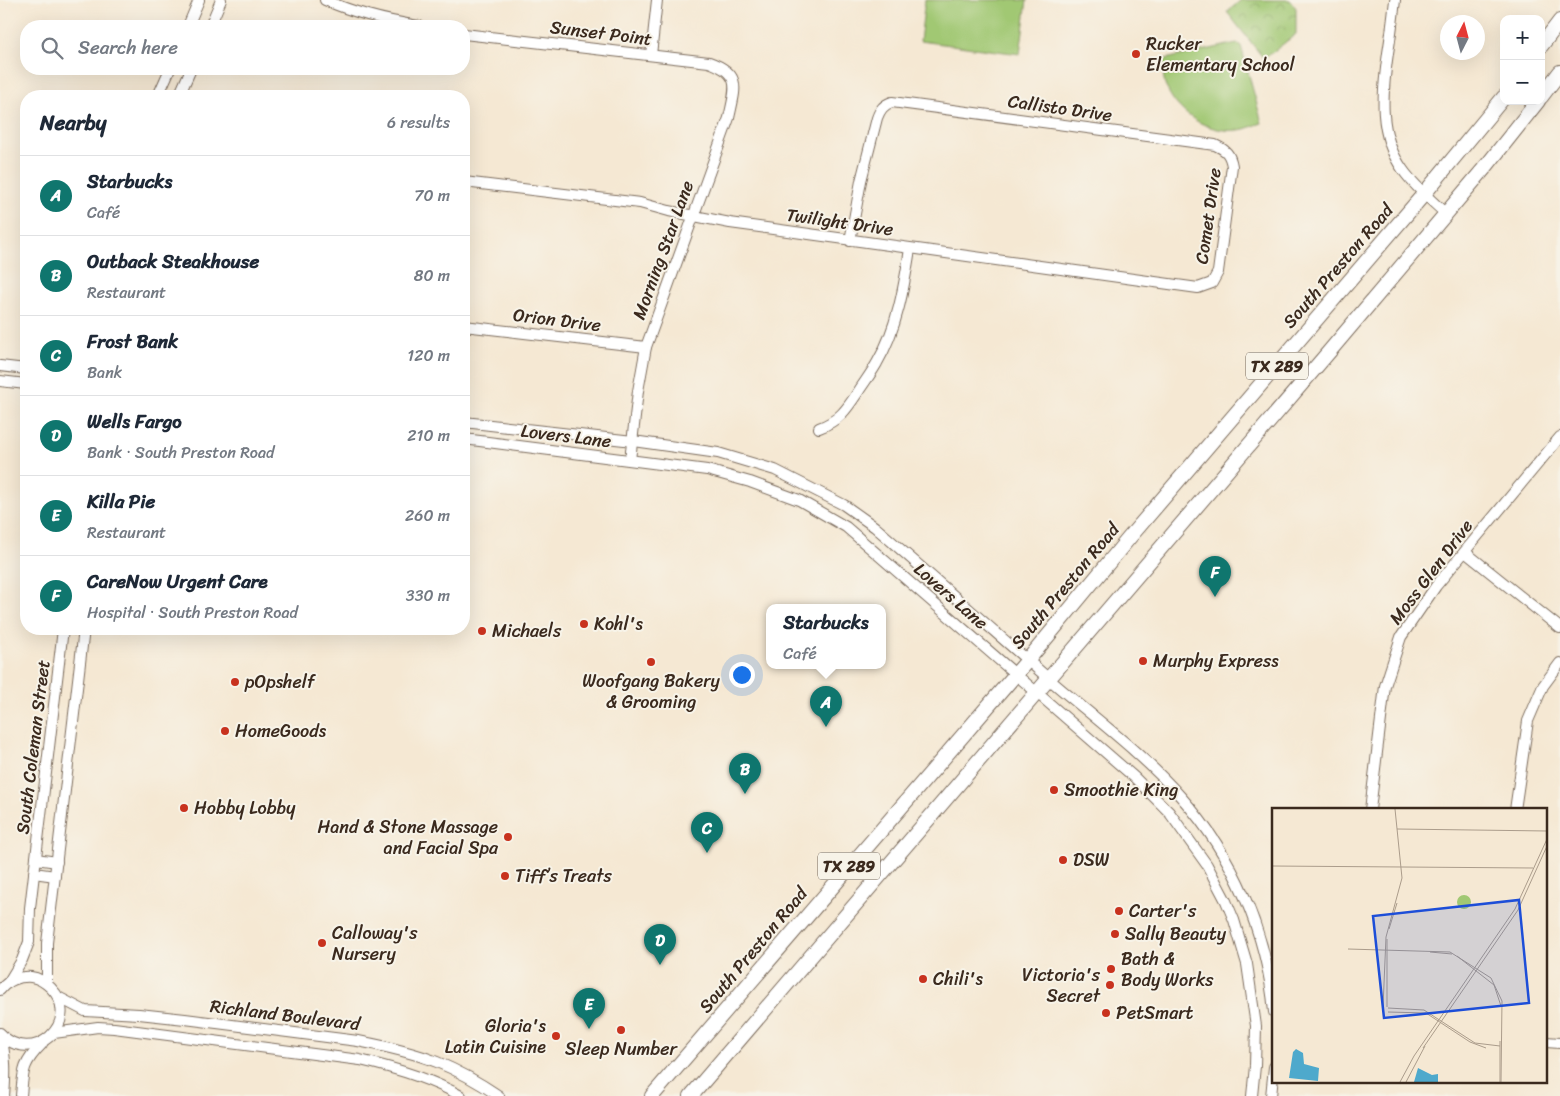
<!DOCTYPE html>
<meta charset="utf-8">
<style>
body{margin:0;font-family:Sriracha,sans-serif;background:#f2f2f3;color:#1f2937}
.controls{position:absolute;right:15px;top:15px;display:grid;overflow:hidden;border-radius:10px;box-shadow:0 5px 20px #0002}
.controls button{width:45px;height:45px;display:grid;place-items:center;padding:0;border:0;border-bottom:1px solid #e0e1e3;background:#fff;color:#1f2937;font:25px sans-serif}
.compass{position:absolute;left:1440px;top:15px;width:45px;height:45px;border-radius:50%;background:#fff;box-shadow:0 5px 20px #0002;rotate:6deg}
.you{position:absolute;left:741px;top:674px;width:18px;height:18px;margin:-12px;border:4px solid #fff;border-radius:50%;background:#1a73e8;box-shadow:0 0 0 8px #1a73e833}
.badge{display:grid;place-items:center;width:32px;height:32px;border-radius:50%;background:#0f766e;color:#fff;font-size:16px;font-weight:700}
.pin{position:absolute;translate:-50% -41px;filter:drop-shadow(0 1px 2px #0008)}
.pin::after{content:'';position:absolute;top:26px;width:18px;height:15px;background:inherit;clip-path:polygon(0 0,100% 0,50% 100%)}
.popup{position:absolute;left:766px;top:604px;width:120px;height:65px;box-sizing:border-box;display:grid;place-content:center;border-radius:10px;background:#fff;filter:drop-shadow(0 1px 4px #0005);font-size:16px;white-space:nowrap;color:#747a83}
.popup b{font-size:19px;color:#1f2937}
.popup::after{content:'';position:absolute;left:50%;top:100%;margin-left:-10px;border:10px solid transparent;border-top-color:#fff}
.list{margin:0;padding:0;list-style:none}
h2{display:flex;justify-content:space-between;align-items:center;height:65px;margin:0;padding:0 20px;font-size:21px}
h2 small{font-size:16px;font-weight:400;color:#747a83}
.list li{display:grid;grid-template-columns:32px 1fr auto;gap:15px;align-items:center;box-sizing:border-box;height:80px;padding:0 20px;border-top:1px solid #e0e1e3}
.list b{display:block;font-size:19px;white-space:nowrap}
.list p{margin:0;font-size:16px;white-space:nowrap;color:#747a83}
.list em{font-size:16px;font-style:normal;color:#747a83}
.icon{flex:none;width:28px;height:28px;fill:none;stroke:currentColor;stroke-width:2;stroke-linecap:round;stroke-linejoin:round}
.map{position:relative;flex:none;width:1560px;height:1096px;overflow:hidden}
.search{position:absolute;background:#fff;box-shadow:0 5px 20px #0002;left:20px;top:20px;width:450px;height:55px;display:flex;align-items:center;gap:12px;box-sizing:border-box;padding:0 18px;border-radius:20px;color:#747a83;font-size:19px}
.panel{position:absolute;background:#fff;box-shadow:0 5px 20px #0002;left:20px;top:90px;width:450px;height:545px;border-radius:20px}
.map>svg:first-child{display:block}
</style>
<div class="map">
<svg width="1560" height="1096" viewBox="0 0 1560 1096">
<defs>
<pattern id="park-crowns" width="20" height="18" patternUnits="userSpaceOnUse" patternTransform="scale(1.25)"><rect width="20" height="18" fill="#a1c873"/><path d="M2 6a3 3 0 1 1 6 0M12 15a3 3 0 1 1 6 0" fill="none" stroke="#84a35e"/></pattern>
</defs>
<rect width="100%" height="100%" fill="#f7f3e8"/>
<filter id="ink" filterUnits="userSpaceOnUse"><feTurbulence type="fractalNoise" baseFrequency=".02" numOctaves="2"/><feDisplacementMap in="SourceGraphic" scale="10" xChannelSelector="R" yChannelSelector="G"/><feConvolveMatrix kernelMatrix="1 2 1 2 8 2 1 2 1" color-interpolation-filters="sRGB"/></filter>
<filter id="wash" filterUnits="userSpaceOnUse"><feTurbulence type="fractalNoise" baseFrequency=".0096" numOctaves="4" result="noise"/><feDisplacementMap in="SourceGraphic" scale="20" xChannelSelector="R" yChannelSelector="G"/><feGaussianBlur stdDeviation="1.12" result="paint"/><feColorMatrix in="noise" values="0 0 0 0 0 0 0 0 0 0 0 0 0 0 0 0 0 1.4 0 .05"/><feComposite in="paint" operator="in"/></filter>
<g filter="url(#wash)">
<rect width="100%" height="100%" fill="#f5e8d3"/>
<g fill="#a1c873" stroke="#6e7948">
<polygon points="925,0 1027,0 1020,54 920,41"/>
<path d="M1237 43 1241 46 1262 123C1255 125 1247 129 1239 130 1208 134 1175 113 1165 84 1163 77 1163 68 1161 60Z"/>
</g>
<polygon fill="url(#park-crowns)" stroke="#6e7948" points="1241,0 1290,0 1296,8 1296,34 1264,59 1227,12"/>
</g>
<g filter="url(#ink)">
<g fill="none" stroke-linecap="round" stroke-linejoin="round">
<defs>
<g id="minor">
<path d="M325 0C354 13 387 21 419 26"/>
<path d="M1395 0C1393 18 1391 35 1388 53 1382 94 1378 135 1403 170 1415 187 1431 200 1446 214"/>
<polyline points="188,26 199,0"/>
<polyline points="210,26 221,0"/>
<path d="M464 34 709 62C743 74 735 89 729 118L646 347 638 391 630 460"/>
<polyline points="651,55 657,0"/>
<polyline points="158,96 170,69"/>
<polyline points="179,96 191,69"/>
<path d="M464 182 640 203 669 211 730 223 1198 288 1212 283 1218 272 1232 166C1230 154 1226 150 1215 145L892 102C883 105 880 110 877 118L861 181 850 241"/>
<polyline points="464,326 646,347"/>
<polyline points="0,366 26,369"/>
<polyline points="0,381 26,384"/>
<path d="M464 422 633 441 718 453 775 470 844 505 875 527C933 577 991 628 1049 679 1093 717 1142 753 1181 797 1234 856 1267 934 1274 1012"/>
<path d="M819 428C841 420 848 407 860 389 866 380 872 372 877 363 897 329 904 287 910 249"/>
<polyline points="464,439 707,470 750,482 799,500 846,527 1134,777 1169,812 1207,865 1226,901 1234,920 1247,964 1256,1026 1255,1066 1252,1096"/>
<polyline points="1465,552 1560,628"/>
<polyline points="72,629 84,630"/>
<polyline points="1370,810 1385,686 1401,637 1436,586 1560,437"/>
<polyline points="1515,810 1528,721 1543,686 1560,663"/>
<polyline points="36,859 57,862"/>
<polyline points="34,873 55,876"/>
<polyline points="8,983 22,960 29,942 30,908 63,629"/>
<polyline points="47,984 47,943 84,629"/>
<path d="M0 990C7 981 19 976 31 977 39 978 45 982 51 988 84 1021 32 1069 0 1033"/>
<path d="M58 997 85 1011 139 1014 185 1019 358 1041C384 1046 412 1052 437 1062 459 1071 480 1083 499 1096"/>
<path d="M54 1033 98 1027 114 1028 360 1060C395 1068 430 1078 461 1096"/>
<path d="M1 1035C6 1058 6 1073 4 1096"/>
<polyline points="1546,1042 1560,1043"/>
<path d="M21 1096C23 1070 23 1063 42 1044"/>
<polyline points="1271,1096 1274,1067"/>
</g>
<g id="major">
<polyline points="1541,46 1560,21"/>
<polyline points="1541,97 1560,72"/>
<polyline points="652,1096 1028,660 1129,538 1424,194 1504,97"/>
<polyline points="691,1096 1328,353 1488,164 1538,101"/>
</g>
</defs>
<use href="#minor" stroke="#7c6c5d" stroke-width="12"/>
<use href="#major" stroke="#7c6c5d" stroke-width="16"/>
<use href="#minor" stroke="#fff" stroke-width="10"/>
<use href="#major" stroke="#fff" stroke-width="14"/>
</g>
</g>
<g fill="#c8321e" stroke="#f7f3e8" stroke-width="2">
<circle cx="1136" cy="54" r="5"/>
<circle cx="584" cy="624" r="5"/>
<circle cx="482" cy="631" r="5"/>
<circle cx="1143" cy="661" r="5"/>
<circle cx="651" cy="662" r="5"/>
<circle cx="235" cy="682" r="5"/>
<circle cx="225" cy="731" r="5"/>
<circle cx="1054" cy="790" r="5"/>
<circle cx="184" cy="808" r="5"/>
<circle cx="508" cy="837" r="5"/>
<circle cx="1063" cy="860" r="5"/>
<circle cx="505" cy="876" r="5"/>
<circle cx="1119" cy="911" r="5"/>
<circle cx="1115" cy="934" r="5"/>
<circle cx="322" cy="943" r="5"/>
<circle cx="1111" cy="969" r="5"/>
<circle cx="923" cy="979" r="5"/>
<circle cx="1110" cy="985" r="5"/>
<circle cx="1106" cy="1013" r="5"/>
<circle cx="621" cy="1030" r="5"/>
<circle cx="556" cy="1036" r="5"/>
</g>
<g text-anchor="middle" stroke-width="4" stroke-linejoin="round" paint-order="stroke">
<g fill="#f7f3e8" stroke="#73665b" stroke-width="1">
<rect x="1246" y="352.5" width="62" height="27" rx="4"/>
<rect x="818" y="852.5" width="62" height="27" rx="4"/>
</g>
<g font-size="16" font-weight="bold" fill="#3b2a1e">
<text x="1277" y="372">TX 289</text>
<text x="849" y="872">TX 289</text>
</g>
<g font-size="18" fill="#3b2a1e" stroke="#f7f3e8">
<text transform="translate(601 33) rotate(7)" y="6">Sunset Point</text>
<text transform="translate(1060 108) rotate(8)" y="6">Callisto Drive</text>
<text transform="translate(1208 216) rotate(-82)" y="6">Comet Drive</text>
<text transform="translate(840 222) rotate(8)" y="6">Twilight Drive</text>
<text transform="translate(663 250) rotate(-70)" y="6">Morning Star Lane</text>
<text transform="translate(1338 266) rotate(-49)" y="6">South Preston Road</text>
<text transform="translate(557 320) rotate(7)" y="6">Orion Drive</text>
<text transform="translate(566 436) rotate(7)" y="6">Lovers Lane</text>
<text transform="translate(1431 572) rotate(-53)" y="6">Moss Glen Drive</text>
<text transform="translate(1065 586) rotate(-50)" y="6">South Preston Road</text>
<text transform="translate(951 596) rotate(41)" y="6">Lovers Lane</text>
<text transform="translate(33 747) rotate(-83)" y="6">South Coleman Street</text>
<text transform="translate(753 950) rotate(-50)" y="6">South Preston Road</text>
<text transform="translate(285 1015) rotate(7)" y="6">Richland Boulevard</text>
</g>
<g font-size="18" fill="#3b2a1e" stroke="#f7f3e8" text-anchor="start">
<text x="1146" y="50">Rucker<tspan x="1146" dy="21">Elementary School</tspan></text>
<text x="594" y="630">Kohl's</text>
<text x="492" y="637">Michaels</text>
<text x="1153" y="667">Murphy Express</text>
<text x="651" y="687" text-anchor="middle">Woofgang Bakery<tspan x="651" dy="21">&amp; Grooming</tspan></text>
<text x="245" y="688">pOpshelf</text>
<text x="235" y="737">HomeGoods</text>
<text x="1064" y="796">Smoothie King</text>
<text x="194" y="814">Hobby Lobby</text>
<text x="498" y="833" text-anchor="end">Hand &amp; Stone Massage<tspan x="498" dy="21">and Facial Spa</tspan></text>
<text x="1073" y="866">DSW</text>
<text x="515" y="882">Tiff’s Treats</text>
<text x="1129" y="917">Carter's</text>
<text x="332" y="939">Calloway's<tspan x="332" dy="21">Nursery</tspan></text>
<text x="1125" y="940">Sally Beauty</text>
<text x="1121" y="965">Bath &amp;<tspan x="1121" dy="21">Body Works</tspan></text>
<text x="1100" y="981" text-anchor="end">Victoria's<tspan x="1100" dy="21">Secret</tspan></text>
<text x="933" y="985">Chili's</text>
<text x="1116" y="1019">PetSmart</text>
<text x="546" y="1032" text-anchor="end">Gloria's<tspan x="546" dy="21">Latin Cuisine</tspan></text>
<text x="621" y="1055" text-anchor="middle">Sleep Number</text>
</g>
</g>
<g transform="translate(1272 808)">
<rect width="275" height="275" fill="#f5e8d3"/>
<path d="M185 94a7 7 0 1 1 14 0a7 7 0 1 1-14 0Z" fill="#a1c873"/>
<path d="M24 241 31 245 32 256 47 260 46 273 17 270 21 244ZM146 260 160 267 166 266V274H142Z" fill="#4ea9cc"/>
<path fill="none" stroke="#ab9c8b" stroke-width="1" d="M125 21 275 23M0 58 261 60M117 121 125 95M76 141 178 144 219 170 230 193 229 274M158 144 180 146M185 148 222 177 229 198M111 199 114 129 130 70 123 1M115 199V131M116 200 152 202 203 235 228 238M116 204 154 205 198 234 214 240M151 240 246 102 275 38M128 274 142 248 243 101 275 31M134 274 153 238M228 274V233"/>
<path fill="#1d4ed8" fill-opacity="0.15" stroke="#1d4ed8" stroke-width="2.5" d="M247 92 257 195 112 210 101 108Z"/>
<rect width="275" height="275" fill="none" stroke="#3b2a1e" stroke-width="2.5"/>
</g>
</svg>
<div class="controls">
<button>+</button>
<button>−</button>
</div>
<svg class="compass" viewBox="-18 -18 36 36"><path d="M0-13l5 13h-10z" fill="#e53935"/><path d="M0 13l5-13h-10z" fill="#747a83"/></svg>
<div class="you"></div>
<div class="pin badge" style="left:826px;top:727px">A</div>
<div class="popup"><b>Starbucks</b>Café</div>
<div class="pin badge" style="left:745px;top:794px">B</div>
<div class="pin badge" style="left:707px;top:853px">C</div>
<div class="pin badge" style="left:660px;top:965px">D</div>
<div class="pin badge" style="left:589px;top:1029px">E</div>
<div class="pin badge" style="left:1215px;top:597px">F</div>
<div class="search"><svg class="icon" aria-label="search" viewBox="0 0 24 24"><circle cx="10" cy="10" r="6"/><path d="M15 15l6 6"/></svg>Search here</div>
<section class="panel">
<h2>Nearby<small>6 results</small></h2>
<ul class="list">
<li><span class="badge">A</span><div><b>Starbucks</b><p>Café</p></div><em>70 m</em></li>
<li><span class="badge">B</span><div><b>Outback Steakhouse</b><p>Restaurant</p></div><em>80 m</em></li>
<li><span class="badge">C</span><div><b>Frost Bank</b><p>Bank</p></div><em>120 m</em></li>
<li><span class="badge">D</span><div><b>Wells Fargo</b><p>Bank · South Preston Road</p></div><em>210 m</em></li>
<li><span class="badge">E</span><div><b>Killa Pie</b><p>Restaurant</p></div><em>260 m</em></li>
<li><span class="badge">F</span><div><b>CareNow Urgent Care</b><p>Hospital · South Preston Road</p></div><em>330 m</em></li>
</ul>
</section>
</div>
